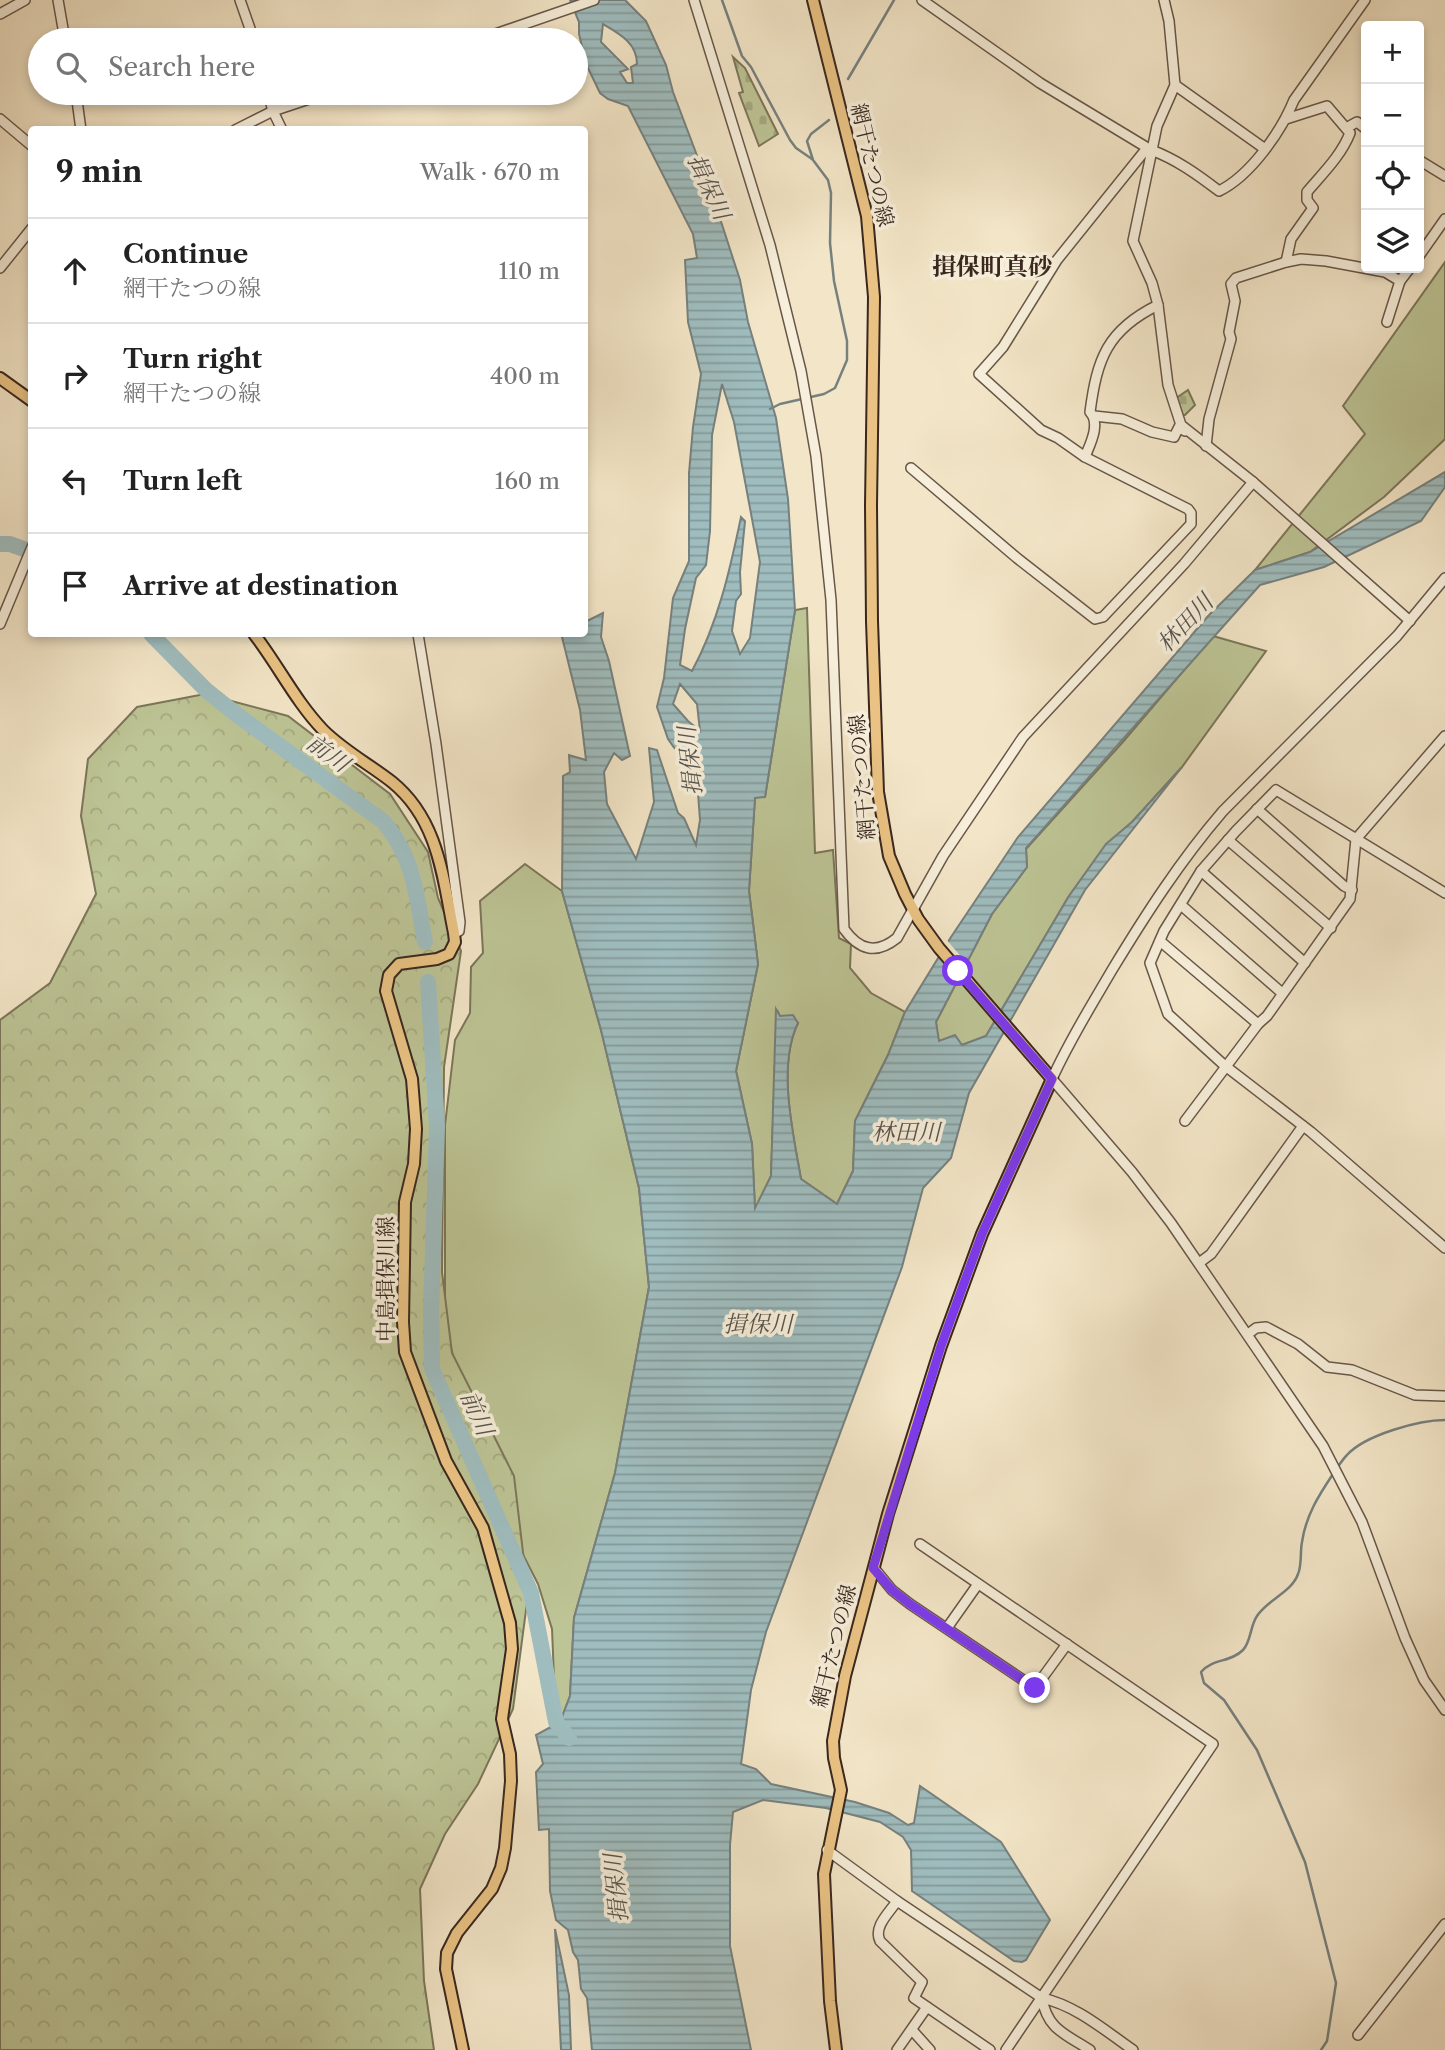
<!DOCTYPE html>
<meta charset="utf-8">
<style>
body{margin:0;font-family:"Libre Caslon Text","Noto Serif JP",serif;background:#f2f2f2;color:#222}
.controls{position:absolute;right:21px;top:21px;display:grid;overflow:hidden;border-radius:7px;box-shadow:0 4px 10px #0003}
.controls button{width:63px;height:63px;display:grid;place-items:center;padding:0;border:0;border-bottom:2px solid #e0e0e0;background:#fff;color:#222;font:35px sans-serif}
.stop{position:absolute;width:21px;height:21px;margin:-16px;border:5px solid #7c3aed;border-radius:50%;background:#fff}
.stop.end{background:#7c3aed;border-color:#fff;box-shadow:0 2px 7px #0008}
.list{margin:0;padding:0;list-style:none}
h2{display:flex;justify-content:space-between;align-items:center;height:91px;margin:0;padding:0 28px;font-size:30px}
h2 small{font-size:23px;font-weight:400;color:#767676}
.list li{display:grid;grid-template-columns:46px 1fr auto;gap:21px;align-items:center;box-sizing:border-box;height:105px;padding:0 28px;border-top:2px solid #e0e0e0}
.list b{display:block;font-size:26px;white-space:nowrap}
.list p{margin:0;font-size:23px;white-space:nowrap;color:#767676}
.list em{font-size:23px;font-style:normal;color:#767676}
.icon{flex:none;width:38px;height:38px;fill:none;stroke:currentColor;stroke-width:2;stroke-linecap:round;stroke-linejoin:round}
.map{position:relative;flex:none;width:1445px;height:2050px;overflow:hidden}
.search{position:absolute;background:#fff;box-shadow:0 4px 10px #0003;left:28px;top:28px;width:560px;height:77px;display:flex;align-items:center;gap:18px;box-sizing:border-box;padding:0 24px;border-radius:38px;color:#767676;font-size:26px}
.panel{position:absolute;background:#fff;box-shadow:0 4px 10px #0003;left:28px;top:126px;width:560px;height:511px;border-radius:7px}
.map>svg:first-child{display:block}
</style>
<div class="map">
<svg width="1445" height="2050" viewBox="0 0 1445 2050">
<defs>
<pattern id="forest-crowns" width="20" height="18" patternUnits="userSpaceOnUse" patternTransform="scale(1.75)"><rect width="20" height="18" fill="#bdc495"/><path d="M2 6a3 3 0 1 1 6 0M12 15a3 3 0 1 1 6 0" fill="none" stroke="#a3a880"/></pattern>
<pattern id="cemetery-stones" width="16" height="16" patternUnits="userSpaceOnUse" patternTransform="scale(1.75)"><rect width="16" height="16" fill="#bdc495"/><path d="M2 7V4a2 2 0 0 1 4 0v3zM10 15v-3a2 2 0 0 1 4 0v3z" fill="#a3a880"/></pattern>
<pattern id="water-rules" width="6" height="5" patternUnits="userSpaceOnUse" patternTransform="scale(1.75)"><rect width="6" height="5" fill="#9fbdbf"/><path d="M0 2.5h6" fill="none" stroke="#839a9b"/></pattern>
</defs>
<rect width="100%" height="100%" fill="#f3e6c8"/>
<filter id="stains"><feTurbulence type="fractalNoise" baseFrequency=".00286" numOctaves="4"/><feColorMatrix values="0 0 0 0 .2 0 0 0 0 .09 0 0 0 0 .02 0 0 0 .5 -.17"/></filter>
<radialGradient id="worn" r=".72"><stop offset=".6" stop-color="#630" stop-opacity="0"/><stop offset="1" stop-color="#630" stop-opacity=".3"/></radialGradient>
<g fill="#bdc495" stroke="#7b765a" stroke-width="2">
<polygon points="1445,262 1445,439 1384,497 1310,552 1255,570 1365,434 1343,406"/>
<path d="M807 608 815 853 833 850 839 938 851 944 850 968 871 993 905 1012 888 1055 855 1121 853 1171 837 1204 801 1179C793 1133 777 1066 798 1023L780 1016 777 1010 771 1176 755 1210 752 1144 736 1071 758 964 749 891 755 797H765L795 610Z"/>
<polygon points="1213,636 1266,651 1182,767 1132,822 1106,845 1069,896 986,1036 962,1045 938,1041 936,1022 992,914 1027,867 1026,849 1122,743"/>
<polygon points="525,864 562,891 601,1030 639,1188 649,1287 615,1473 574,1618 570,1696 560,1722 551,1722 549,1709 554,1678 552,1629 538,1584 510,1529 485,1469 445,1327 445,1125 455,1040 470,1013 471,967 483,953 480,901"/>
</g>
<polygon fill="url(#forest-crowns)" stroke="#7b765a" stroke-width="2" points="205,694 288,716 390,794 428,852 438,898 461,951 444,1067 442,1272 452,1353 514,1476 528,1595 513,1709 478,1784 445,1834 420,1889 424,1981 434,2050 0,2050 0,1020 50,983 96,894 81,816 88,759 137,707"/>
<g fill="url(#cemetery-stones)" stroke="#7b765a" stroke-width="2">
<polygon points="733,57 745,68 778,134 759,146 739,93 743,92"/>
<polygon points="1188,390 1195,405 1185,415 1181,415 1175,399"/>
</g>
<g fill="url(#water-rules)" stroke="#76817f" stroke-width="2" fill-rule="evenodd">
<path d="M570 0H625L646 21 666 65 673 92 715 203 740 280 748 322 776 418 788 499 795 610 765 797 755 798 749 891 758 964 736 1071 752 1144 755 1208 771 1176 776 1009 780 1016 793 1015 798 1023C777 1066 793 1133 801 1179L837 1204 853 1171 855 1121 888 1055 905 1012 951 937 1018 837 1209 615 1255 570 1310 552 1445 472V487L1421 521 1324 567 1260 585 1026 848 1027 867 992 914 936 1022 939 1041 955 1035 962 1045 986 1036 1069 896 1106 844 1132 822 1182 767 1085 890 969 1093 951 1158 923 1188 902 1267 766 1632 751 1690 741 1764 756 1769 771 1784 855 1802 889 1813 908 1825 914 1823 920 1786 1001 1842 1050 1920 1026 1960 1022 1962 1014 1961 912 1891 911 1850 903 1837 880 1822 826 1808 763 1800 733 1812 730 1845V1946L751 2050H592L587 1998 581 1989 578 1960 573 1952 568 1930 556 1920 550 1891 549 1829 539 1830 536 1772 543 1764 536 1735 560 1722 570 1696 574 1618 615 1473 649 1287 639 1188 601 1030 562 891 563 776 570 772 569 755 586 760 580 710 562 637 566 634H584L585 622 603 613 601 637 609 661 630 756 622 760 614 753 604 772 607 804 636 859 654 802 649 748 657 750 678 813 684 818 696 845 700 820 697 780 668 739 657 707 664 678 673 598 689 561V473L693 427 701 374 688 322 685 260 697 258 693 234 628 106 608 99 600 93 586 64 579 34V22ZM603 24C620 34 637 43 637 64L631 67 633 83H627L620 72 628 69 601 42ZM722 384 734 422 760 562 750 638 740 654 732 631 736 601 741 594 740 572 745 521 741 517C730 570 718 623 692 671L680 665 685 629 696 578 706 565 710 531 712 435ZM680 684 697 704 700 731 688 721 673 704Z"/>
<polygon points="555,1929 569,1995 571,2050 561,2050"/>
</g>
<polygon fill="#f3e6c8" points="946,939 969,966 962,980 938,951"/>
<g fill="none" stroke-linecap="round" stroke-linejoin="round">
<g stroke="#76817f" stroke-width="2.5">
<polyline points="722,0 742,56 751,67 790,140 796,148 812,159"/>
<polyline points="848,79 894,0"/>
<polyline points="770,409 780,404 824,394 835,388 847,360 847,341 834,281 830,243 831,193 828,180 813,160 807,141 811,134 829,120"/>
<path d="M1337 1468C1340 1464 1343 1459 1347 1455 1365 1435 1419 1420 1445 1420"/>
<path d="M1321 2050 1327 2041 1336 1983 1305 1862 1257 1750 1224 1700 1204 1683 1201 1672C1213 1658 1230 1663 1243 1650 1251 1642 1250 1626 1257 1616 1267 1600 1292 1592 1298 1574 1302 1565 1300 1551 1302 1542 1306 1515 1319 1495 1333 1474"/>
</g>
<g stroke="#9fbdbf" stroke-width="16">
<polyline points="0,544 10,544 32,552"/>
<path d="M151 634 206 690 236 714 384 822C415 860 416 895 425 942"/>
<polyline points="428,982 437,1126 431,1311 432,1369 531,1593 556,1722 569,1738"/>
</g>
<defs>
<g id="minor">
<polyline points="58,0 65,40"/>
<polyline points="240,0 254,40"/>
<path d="M694 0 770 245 801 371 816 456 831 600 844 929C859 950 876 955 897 938L943 856 1023 737 1184 564 1253 482"/>
<path d="M922 0 1040 83 1151 150C1176 159 1198 175 1219 191 1250 176 1281 132 1294 100L1365 0"/>
<polyline points="1164,0 1169,21 1175,85 1157,126 1133,241 1152,283 1158,305 1168,385 1181,425 1253,482 1410,621"/>
<polyline points="0,14 25,0"/>
<polyline points="478,40 594,0"/>
<polyline points="1175,85 1265,149"/>
<polyline points="76,93 81,130"/>
<polyline points="268,93 273,111 282,130"/>
<polyline points="0,119 32,146"/>
<polyline points="1346,128 1357,122 1366,129"/>
<polyline points="235,130 273,111 327,93"/>
<polyline points="1419,160 1445,176"/>
<polyline points="1419,256 1445,219"/>
<path d="M1286 262 1291 239 1313 208 1307 200V192C1322 174 1341 156 1350 133L1327 106 1286 119"/>
<polyline points="0,268 32,228"/>
<polyline points="1400,281 1410,268"/>
<polyline points="1094,416 1122,419 1152,432 1174,437 1179,427 1185,431"/>
<polyline points="1206,446 1209,419 1231,339 1229,332 1235,301 1231,284 1236,278 1286,262 1301,259 1326,261 1385,272 1400,281 1387,322"/>
<path d="M1085 457C1090 444 1101 424 1090 412 1097 359 1107 330 1158 305"/>
<polyline points="911,468 1017,558 1095,619 1103,617 1191,524 1191,513 1188,509 1085,457 1058,438 1041,430 979,374 1003,347 1057,260 1143,153 1151,150"/>
<path d="M1445 578 1397 636 1223 811C1180 861 1146 914 1112 970 1091 1006 1069 1041 1052 1079L1132 1172 1171 1223 1323 1446 1362 1522 1405 1638 1424 1680 1445 1710"/>
<polyline points="0,624 32,547"/>
<polyline points="418,634 436,744 460,922 459,931 454,933"/>
<polyline points="1257,809 1344,886 1352,890"/>
<polyline points="1228,840 1331,928"/>
<polyline points="1201,871 1305,963"/>
<polyline points="1445,893 1276,790 1236,831 1201,871 1164,931 1150,963 1168,1014 1224,1065 1311,1132 1445,1248"/>
<polyline points="1181,905 1282,993"/>
<polyline points="1160,941 1258,1024"/>
<polyline points="1185,1121 1258,1024 1267,1016 1350,899 1356,839 1445,736"/>
<polyline points="1199,1263 1211,1254 1303,1126"/>
<polyline points="1248,1334 1256,1328 1266,1327 1298,1344 1327,1367 1352,1370 1415,1395 1445,1396"/>
<polyline points="920,1544 1213,1744 1006,2050"/>
<polyline points="874,1568 892,1590 910,1604 1035,1688 1067,1644"/>
<polyline points="947,1628 978,1584"/>
<path d="M827 1850 897 1901 1042 1998C1077 2006 1104 2030 1133 2050"/>
<path d="M897 1901C889 1913 873 1927 880 1941L922 1982 914 1998 990 2050"/>
<path d="M1042 1998C1047 2029 1065 2034 1090 2050"/>
<polyline points="912,2030 930,2050"/>
<polyline points="1358,2035 1445,1924"/>
<polyline points="897,2050 927,2007"/>
</g>
<g id="major">
<polyline points="813,0 867,216 874,297 871,505 872,621 878,792 889,856 905,894 918,919 939,948 1052,1079 982,1234 941,1346 888,1514 845,1676 833,1741 834,1758 841,1790 824,1874 830,2001 836,2050"/>
<polyline points="0,378 32,401"/>
<path d="M254 634C278 665 296 702 323 730 344 751 369 764 392 782 439 820 443 879 454 933L455 942 449 954 437 959 399 964 389 975 386 991 412 1079 416 1129 414 1164 405 1202 403 1322 405 1352 446 1461 483 1528 510 1623 512 1649 502 1719 510 1754 511 1781 505 1848 501 1868 492 1889 457 1933 447 1953 446 1969 463 2050"/>
</g>
</defs>
<use href="#minor" stroke="#685749" stroke-width="12"/>
<use href="#major" stroke="#39271f" stroke-width="14"/>
<use href="#minor" stroke="#f7efdb" stroke-width="9"/>
<use href="#major" stroke="#eac384" stroke-width="10"/>
</g>
<g fill="none" stroke-linecap="round" stroke-linejoin="round">
<polyline stroke="#7c3aed" stroke-width="9" points="958,971 1052,1079 982,1234 941,1346 873,1568 892,1590 910,1604 1035,1688"/>
</g>
<g text-anchor="middle" stroke-width="7" stroke-linejoin="round" paint-order="stroke">
<g font-size="21" fill="#39271f" stroke="#f7efdb">
<text transform="translate(872 165) rotate(77)" y="7">網干たつの線</text>
<text transform="translate(862 777) rotate(-95)" y="7">網干たつの線</text>
<text transform="translate(386 1279) rotate(-90)" y="7">中島揖保川線</text>
<text transform="translate(834 1646) rotate(-76)" y="7">網干たつの線</text>
</g>
<g font-size="23" font-style="italic" fill="#58544f" stroke="#f7efdb">
<text transform="translate(709 187) rotate(65)" y="8">揖保川</text>
<text transform="translate(1185 623) rotate(-47)" y="8">林田川</text>
<text transform="translate(328 753) rotate(36)" y="8">前川</text>
<text transform="translate(690 761) rotate(-96)" y="8">揖保川</text>
<text x="906" y="1140">林田川</text>
<text x="758" y="1332">揖保川</text>
<text transform="translate(477 1413) rotate(66)" y="8">前川</text>
<text transform="translate(616 1888) rotate(-96)" y="8">揖保川</text>
</g>
<g font-size="24" font-weight="bold" fill="#39271f" stroke="#f7efdb">
<text x="992" y="275">揖保町真砂</text>
</g>
</g>
<rect width="100%" height="100%" filter="url(#stains)"/>
<rect width="100%" height="100%" fill="url(#worn)"/>
</svg>
<div class="controls">
<button>+</button>
<button>−</button>
<button><svg class="icon" aria-label="locate" viewBox="0 0 24 24"><circle cx="12" cy="12" r="6"/><path d="M12 2v4M12 18v4M2 12h4M18 12h4"/></svg></button>
<button><svg class="icon" aria-label="layers" viewBox="0 0 24 24"><path d="M12 4l9 5-9 5-9-5zM3 14l9 5 9-5"/></svg></button>
</div>
<div class="stop" style="left:958px;top:971px"></div>
<div class="stop end" style="left:1035px;top:1688px"></div>
<div class="search"><svg class="icon" aria-label="search" viewBox="0 0 24 24"><circle cx="10" cy="10" r="6"/><path d="M15 15l6 6"/></svg>Search here</div>
<section class="panel">
<h2>9 min<small>Walk · 670 m</small></h2>
<ul class="list">
<li><svg class="icon" aria-label="ahead" viewBox="0 0 24 24"><path d="M12 20V5M6 11l6-6 6 6"/></svg><div><b>Continue</b><p>網干たつの線</p></div><em>110 m</em></li>
<li><svg class="icon" aria-label="right" viewBox="0 0 24 24"><path d="M7 20v-9h11M14 6l5 5-5 5"/></svg><div><b>Turn right</b><p>網干たつの線</p></div><em>400 m</em></li>
<li><svg class="icon" aria-label="left" viewBox="0 0 24 24"><path d="M17 20v-9H6M10 6l-5 5 5 5"/></svg><div><b>Turn left</b></div><em>160 m</em></li>
<li><svg class="icon" aria-label="arrive" viewBox="0 0 24 24"><path d="M6 21V4h12l-3 4 3 4H6"/></svg><div><b>Arrive at destination</b></div></li>
</ul>
</section>
</div>
